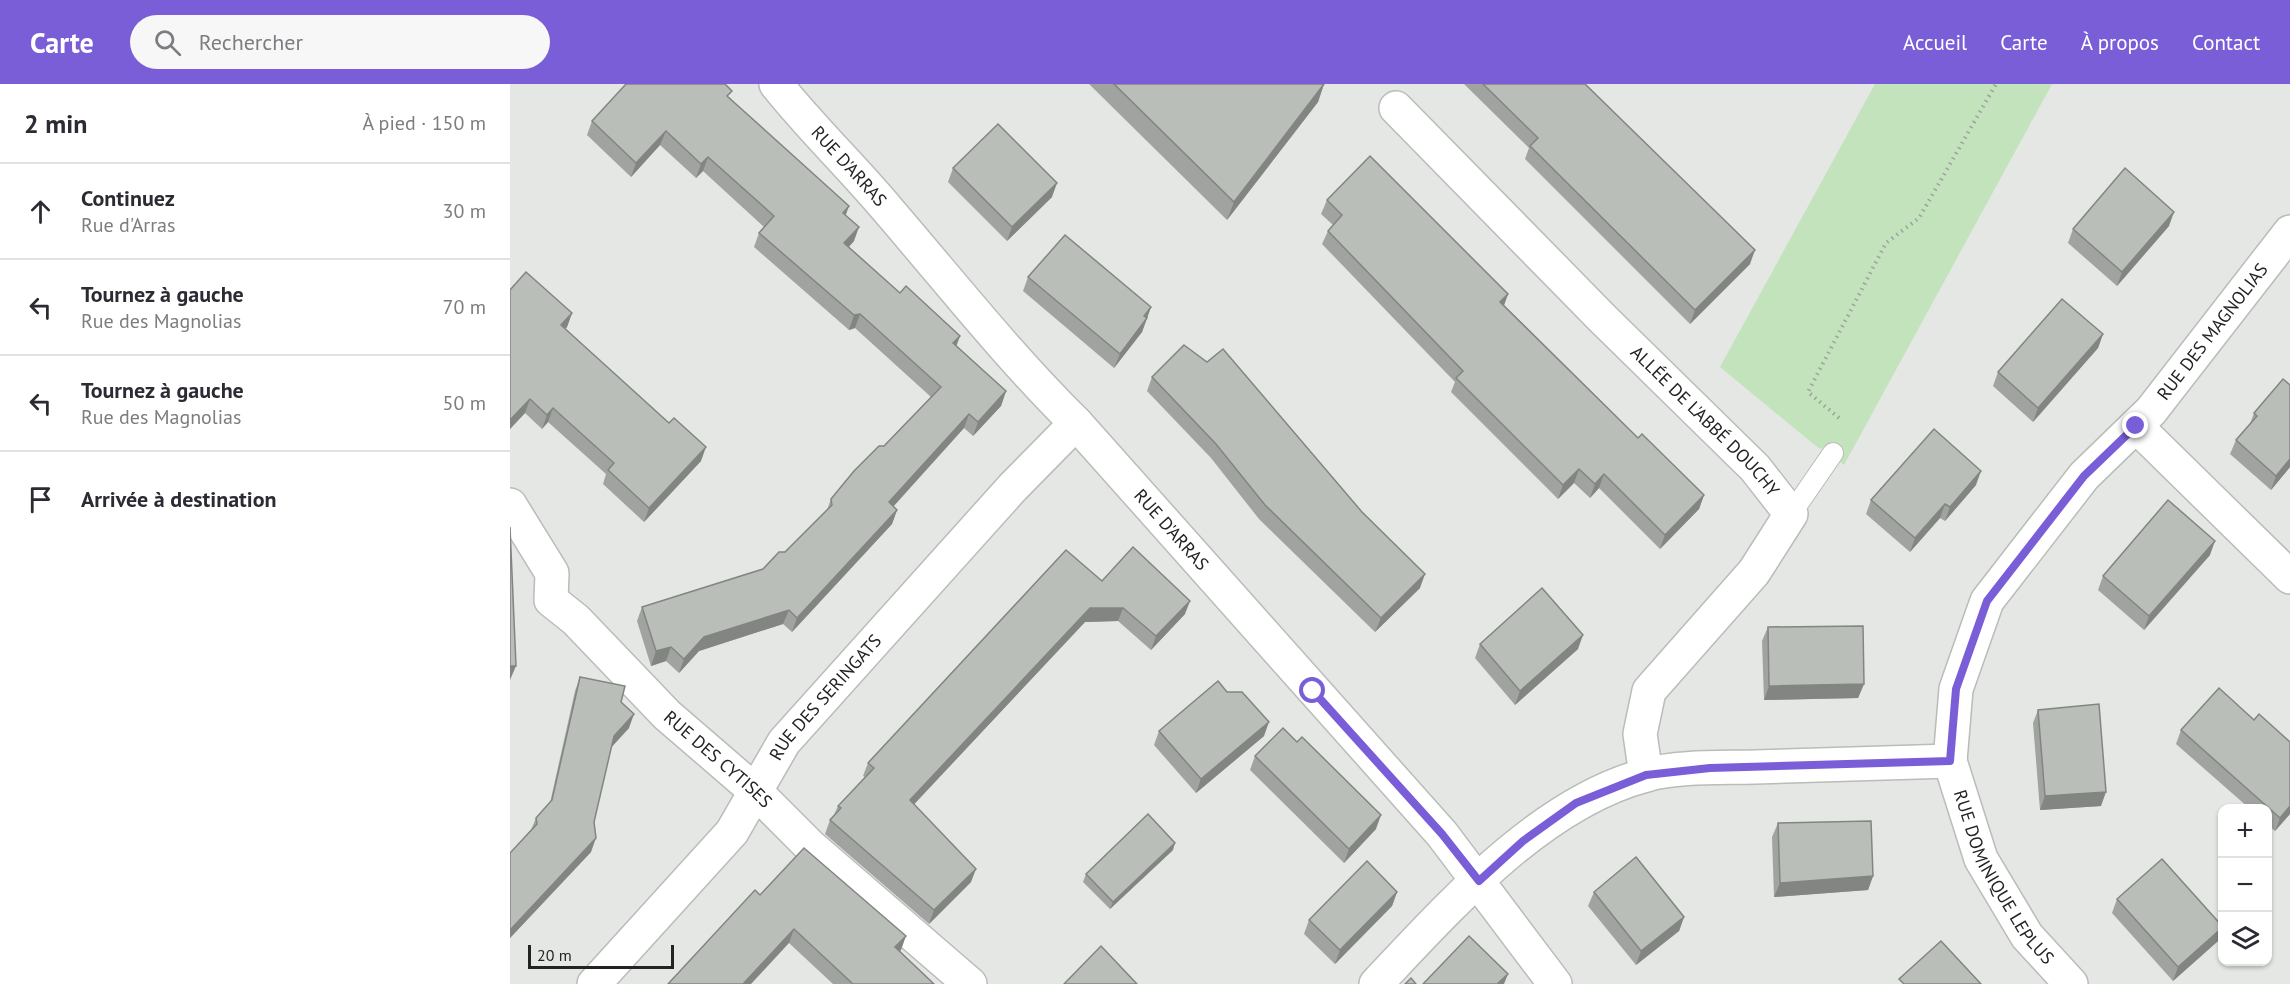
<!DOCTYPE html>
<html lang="fr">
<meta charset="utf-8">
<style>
body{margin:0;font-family:"PT Sans",sans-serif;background:#f7f7f7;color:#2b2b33}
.controls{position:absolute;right:18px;bottom:18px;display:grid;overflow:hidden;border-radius:12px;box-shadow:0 2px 4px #0004}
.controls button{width:54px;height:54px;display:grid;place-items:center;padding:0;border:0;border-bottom:2px solid #e1e1e2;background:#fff;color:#2b2b33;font:30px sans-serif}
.scale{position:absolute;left:18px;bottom:15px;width:146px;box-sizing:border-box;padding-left:6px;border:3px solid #222322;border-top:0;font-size:16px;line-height:21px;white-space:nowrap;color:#222322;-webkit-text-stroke:4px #e4e7e3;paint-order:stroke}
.stop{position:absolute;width:18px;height:18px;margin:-14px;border:4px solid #7a5ed8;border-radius:50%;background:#fff}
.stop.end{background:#7a5ed8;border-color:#fff;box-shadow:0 2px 6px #0008}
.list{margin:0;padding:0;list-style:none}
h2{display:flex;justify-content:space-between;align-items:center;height:78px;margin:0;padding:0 24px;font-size:26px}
h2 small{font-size:20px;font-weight:400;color:#7c7c81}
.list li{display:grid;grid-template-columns:39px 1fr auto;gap:18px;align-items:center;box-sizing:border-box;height:96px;padding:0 24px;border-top:2px solid #e1e1e2}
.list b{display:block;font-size:22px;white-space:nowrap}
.list p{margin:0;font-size:20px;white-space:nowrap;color:#7c7c81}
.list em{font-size:20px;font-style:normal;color:#7c7c81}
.icon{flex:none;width:33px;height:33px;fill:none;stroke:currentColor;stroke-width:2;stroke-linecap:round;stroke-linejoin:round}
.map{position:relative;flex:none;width:1780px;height:900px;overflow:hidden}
header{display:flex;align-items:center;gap:36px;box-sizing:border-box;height:84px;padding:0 30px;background:#7a5ed8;color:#fff}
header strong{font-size:28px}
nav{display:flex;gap:33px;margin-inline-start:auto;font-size:21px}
.search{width:420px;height:54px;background:#f7f7f7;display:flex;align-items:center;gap:15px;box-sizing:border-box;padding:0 21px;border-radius:33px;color:#7c7c81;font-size:22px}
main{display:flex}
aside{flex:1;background:#fff}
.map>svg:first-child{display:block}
</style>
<header>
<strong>Carte</strong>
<div class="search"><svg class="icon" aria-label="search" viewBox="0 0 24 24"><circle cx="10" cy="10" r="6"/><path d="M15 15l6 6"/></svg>Rechercher</div>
<nav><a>Accueil</a><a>Carte</a><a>À propos</a><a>Contact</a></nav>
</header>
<main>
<aside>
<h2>2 min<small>À pied · 150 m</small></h2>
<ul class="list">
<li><svg class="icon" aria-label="ahead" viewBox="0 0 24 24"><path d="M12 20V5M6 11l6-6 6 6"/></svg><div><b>Continuez</b><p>Rue d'Arras</p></div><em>30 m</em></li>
<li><svg class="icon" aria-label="left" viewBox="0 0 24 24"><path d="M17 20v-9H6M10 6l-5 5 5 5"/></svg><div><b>Tournez à gauche</b><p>Rue des Magnolias</p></div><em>70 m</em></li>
<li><svg class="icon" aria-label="left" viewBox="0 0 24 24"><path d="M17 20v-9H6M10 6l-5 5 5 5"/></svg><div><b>Tournez à gauche</b><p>Rue des Magnolias</p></div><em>50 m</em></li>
<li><svg class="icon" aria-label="arrive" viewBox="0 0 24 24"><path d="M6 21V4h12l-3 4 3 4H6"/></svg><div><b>Arrivée à destination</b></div></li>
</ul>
</aside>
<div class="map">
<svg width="1780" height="900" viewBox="0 0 1780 900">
<rect width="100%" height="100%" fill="#e4e7e3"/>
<polygon fill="#c3e3bc" points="1365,0 1542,0 1334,381 1313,363 1311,365 1306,362 1210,283"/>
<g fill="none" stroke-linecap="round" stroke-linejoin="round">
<defs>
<polyline id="service" points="1281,430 1323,369"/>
<g id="minor">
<path id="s1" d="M266 0C301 44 342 83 378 126 440 198 499 273 566 339L932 750 1045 900"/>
<path id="s2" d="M886 24 1092 234 1245 384 1281 430 1244 488 1139 607 1130 650 1136 691"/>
<polyline points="1626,342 1780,493"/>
<path id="s3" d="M0 421 42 489 41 516 66 536 157 631 244 706 299 761 460 900"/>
<path id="s4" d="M1440 677 1471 775 1517 852 1561 900"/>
<path id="s5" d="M84 900 222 748 274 658 503 403 566 339"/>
<path id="s6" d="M866 900C939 823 1030 719 1136 691 1168 682 1211 684 1245 683 1310 681 1375 679 1440 677L1446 605 1477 517 1574 392 1641 327 1780 148"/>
</g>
</defs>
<use href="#service" stroke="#b9bcb8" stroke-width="22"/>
<use href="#minor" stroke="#b9bcb8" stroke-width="36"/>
<polyline stroke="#9fa29f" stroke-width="4" stroke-dasharray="1.5 4.5" stroke-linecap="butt" points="1329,334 1298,308 1376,159 1409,134 1486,0"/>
<use href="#service" stroke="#fff" stroke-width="20"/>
<use href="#minor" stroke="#fff" stroke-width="33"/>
</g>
<g fill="#a0a39f">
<polygon points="579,0 814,0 808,18 717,136"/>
<polygon points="954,0 1075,0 1240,180 1180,240 1015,75 1019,64"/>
<polygon points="219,13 336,132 344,157 339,163 496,307 491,322 463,352 454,344 383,422 387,426 382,440 282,548 273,540 189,567 169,589 156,577 141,582 127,537 132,523 253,485 275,468 317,426 321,415 374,362 421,313 345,244 339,246 244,163 249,149 254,143 193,87 186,94 150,61 121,93 77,51 82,37"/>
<polygon points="443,84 542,113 497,157 438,98"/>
<polygon points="817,116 998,210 994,221 1128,354 1194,411 1189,425 1150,465 1089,404 1080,414 1064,399 1048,415 941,308 945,298 812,160 818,147 823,141 811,130"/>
<polygon points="1659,142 1607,202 1558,159 1563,145"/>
<polygon points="518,193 641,223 632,248 604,284 513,207"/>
<polygon points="0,206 62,229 57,243 55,245 191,377 134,438 93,400 96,390 38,338 32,345 15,329 0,345"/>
<polygon points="1593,250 1588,264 1523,338 1483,302 1488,288"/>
<polygon points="642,293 910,504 865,548 749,435 701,374 637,307"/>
<polygon points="1780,301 1780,383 1761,406 1720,370 1726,356 1740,340 1744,329"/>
<polygon points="1466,401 1435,437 1430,434 1400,468 1356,430 1361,416"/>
<polygon points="1700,471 1634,546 1588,506 1593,492"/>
<polygon points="592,497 675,530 641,566 608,537 575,538 404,720 461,798 419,840 315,750 320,736 324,731 328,722 355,693 353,692 358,679"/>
<polygon points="1258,543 1354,600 1348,614 1254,616 1252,557"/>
<polygon points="970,560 1068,565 1005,621 965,574"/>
<polygon points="70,593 119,644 101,663 84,738 81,768 0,854 0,769 21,746 26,734 40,719 65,607"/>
<polygon points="1528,626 1591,722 1530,726 1523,639"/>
<polygon points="1744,636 1780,658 1780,730 1765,747 1758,741 1758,724 1739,724 1666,660 1671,646"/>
<polygon points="649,647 754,652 686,709 644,661"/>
<polygon points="745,672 866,745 834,779 740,686"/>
<polygon points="1268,739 1363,792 1358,806 1264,813 1262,753"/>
<polygon points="663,766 600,825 573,798 576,790"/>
<polygon points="887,808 882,822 825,880 794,850 799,836"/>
<polygon points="1084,808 1174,833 1169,847 1126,881 1078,822"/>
<polygon points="250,811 391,866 390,867 424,900 323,900 279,859"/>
<polygon points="1607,815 1713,843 1708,857 1663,897 1602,829"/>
</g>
<g fill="#828582">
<polygon points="814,0 808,18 717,136 724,118"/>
<polygon points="156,47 150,61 121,93 126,79"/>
<polygon points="198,73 193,87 186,94 191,80"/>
<polygon points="547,99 542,113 497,157 502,143"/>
<polygon points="339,122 334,136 333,129"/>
<polygon points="1664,128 1659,142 1607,202 1612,188"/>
<polygon points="349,143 344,157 329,173 334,159"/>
<polygon points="1245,166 1240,180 1180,240 1185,226"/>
<polygon points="998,210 993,224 990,218"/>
<polygon points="641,223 632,248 604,284 610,270"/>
<polygon points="62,229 57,243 46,255 51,241"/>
<polygon points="350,230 345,244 339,246 344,231"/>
<polygon points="1593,250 1588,264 1523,338 1528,324"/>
<polygon points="450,252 445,266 443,259"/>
<polygon points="496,307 491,322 463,352 468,338"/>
<polygon points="20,315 15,329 0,345 0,336"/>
<polygon points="43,324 38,338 32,345 37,331"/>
<polygon points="459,330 454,344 374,433 379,418"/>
<polygon points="196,363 191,377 134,438 139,424"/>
<polygon points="1780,375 1780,383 1761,406 1766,392"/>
<polygon points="1069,385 1064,399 1048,415 1053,401"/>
<polygon points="1471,387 1466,401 1435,437 1440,423"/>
<polygon points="1094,390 1089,404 1080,414 1085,400"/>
<polygon points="1194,411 1189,425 1150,465 1155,451"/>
<polygon points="1435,420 1430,434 1400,468 1405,454"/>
<polygon points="387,426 382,440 282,548 287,534"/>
<polygon points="1705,457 1700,471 1634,546 1639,532"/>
<polygon points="915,490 910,504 865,548 871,534"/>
<polygon points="680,517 675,530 641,566 646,552"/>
<polygon points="580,524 613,524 608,537 575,538 395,730 400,716"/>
<polygon points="279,526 273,540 189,567 169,589 174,575 194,553"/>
<polygon points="1073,551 1068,565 1005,621 1010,607"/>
<polygon points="161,563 156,577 141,582 146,567"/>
<polygon points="0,582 6,582 0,596"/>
<polygon points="1354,600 1348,614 1254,616 1259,602"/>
<polygon points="124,630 119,644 99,666 104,652"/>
<polygon points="759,638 754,652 686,709 691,695"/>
<polygon points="1596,708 1591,722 1530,726 1535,712"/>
<polygon points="1780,722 1780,730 1765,747 1770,734"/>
<polygon points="871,731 866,745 834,779 839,765"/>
<polygon points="86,754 81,768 0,854 0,846"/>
<polygon points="665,759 663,766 600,825 603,818"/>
<polygon points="466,785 461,798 419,840 424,826"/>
<polygon points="1363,792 1358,806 1264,813 1270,799"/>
<polygon points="887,808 882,822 825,880 830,866"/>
<polygon points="1174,833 1169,847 1126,881 1131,867"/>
<polygon points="1713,843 1708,857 1663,897 1668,883"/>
<polygon points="284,845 279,859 241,900 233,900"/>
<polygon points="396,852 391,866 380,876 385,863"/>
<polygon points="998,890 994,900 987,900"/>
</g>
<g fill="#babeb9" stroke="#828582" stroke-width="1.5">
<polygon points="116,0 215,0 222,7 217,12 339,122 333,129 349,143 334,159 390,209 396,202 450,252 443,259 496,307 468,338 459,330 379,418 387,426 287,534 279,526 194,553 174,575 161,563 146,567 132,523 253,485 269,468 275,468 322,421 321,415 344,387 369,362 374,362 431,303 350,230 344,231 249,149 264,132 198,73 191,80 156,47 126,79 82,37"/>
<polygon points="604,0 814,0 724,118"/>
<polygon points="973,0 1075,0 1245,166 1185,226 1020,62 1028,54"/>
<polygon points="488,40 547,99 502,143 443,84"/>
<polygon points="860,72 998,210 990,218 1128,354 1132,350 1194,411 1155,451 1094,390 1085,400 1069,385 1053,401 946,294 953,287 818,147 832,131 817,116"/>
<polygon points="1615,84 1664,128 1612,188 1563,145"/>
<polygon points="555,151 641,223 634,232 637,234 610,270 518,193"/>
<polygon points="16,188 62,229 51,241 159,339 164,334 196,363 139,424 98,386 104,379 43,324 37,331 20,315 0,336 0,206"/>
<polygon points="1552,215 1593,250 1528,324 1488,288"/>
<polygon points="674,261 697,278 713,265 852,428 915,490 871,534 755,421 706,360 642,293"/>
<polygon points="1773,295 1780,301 1780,375 1766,392 1726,356 1747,332 1744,329"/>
<polygon points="1424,345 1471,387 1440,423 1435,420 1405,454 1361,416"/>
<polygon points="1658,416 1705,457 1639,532 1593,492"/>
<polygon points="0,443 6,582 0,582"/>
<polygon points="623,463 680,517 646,552 613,524 580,524 400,716 466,785 424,826 320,736 331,724 328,722 364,684 358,679 556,466 592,497"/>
<polygon points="1032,504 1073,551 1010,607 970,560"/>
<polygon points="1353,542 1354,600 1259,602 1258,543"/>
<polygon points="70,593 115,602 111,618 124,630 104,652 84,738 86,754 0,846 0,769 27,740 26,734 42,716"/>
<polygon points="708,597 717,608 732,608 759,638 691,695 649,647"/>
<polygon points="1709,604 1744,636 1749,630 1780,658 1780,722 1770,734 1671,646"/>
<polygon points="1589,620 1596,708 1535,712 1528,626"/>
<polygon points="773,644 787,658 792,653 871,731 839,765 745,672"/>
<polygon points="638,730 665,759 603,818 576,790"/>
<polygon points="1361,737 1363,792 1270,799 1268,739"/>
<polygon points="294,764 396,852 385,863 424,900 343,900 284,845 233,900 158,900 245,806 250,811"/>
<polygon points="1126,773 1174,833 1131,867 1084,808"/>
<polygon points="1652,775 1713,843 1668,883 1607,815"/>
<polygon points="857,777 887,808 830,866 799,836"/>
<polygon points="959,852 998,890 987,900 913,900"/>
<polygon points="1431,857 1471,900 1394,900 1389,895"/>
<polygon points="591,862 627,900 554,900"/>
<polygon points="901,894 906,900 895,900"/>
</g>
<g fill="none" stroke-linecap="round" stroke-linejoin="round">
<polyline stroke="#7a5ed8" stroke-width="8" points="803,607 932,750 969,797 1013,757 1066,719 1136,691 1200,684 1440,677 1446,605 1477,517 1574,392 1626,342"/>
</g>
<g text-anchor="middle" stroke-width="4.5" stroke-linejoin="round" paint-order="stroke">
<g font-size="18" fill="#222322" stroke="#e4e7e3">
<text dy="6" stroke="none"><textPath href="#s1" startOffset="110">RUE D'ARRAS</textPath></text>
<text dy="6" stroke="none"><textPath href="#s6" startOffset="1168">RUE DES MAGNOLIAS</textPath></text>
<text dy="6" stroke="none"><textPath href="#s2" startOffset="440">ALLÉE DE L'ABBÉ DOUCHY</textPath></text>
<text dy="6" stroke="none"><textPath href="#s1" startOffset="596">RUE D'ARRAS</textPath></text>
<text dy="6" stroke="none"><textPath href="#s5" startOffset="370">RUE DES SERINGATS</textPath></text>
<text dy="6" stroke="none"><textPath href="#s3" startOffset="338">RUE DES CYTISES</textPath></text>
<text dy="6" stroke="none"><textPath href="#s4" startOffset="129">RUE DOMINIQUE LEPLUS</textPath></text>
</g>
</g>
</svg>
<div class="controls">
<button>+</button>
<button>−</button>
<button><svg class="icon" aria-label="layers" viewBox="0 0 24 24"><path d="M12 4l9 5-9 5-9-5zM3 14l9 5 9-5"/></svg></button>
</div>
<div class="scale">20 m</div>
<div class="stop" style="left:803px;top:607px"></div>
<div class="stop end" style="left:1626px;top:342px"></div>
</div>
</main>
